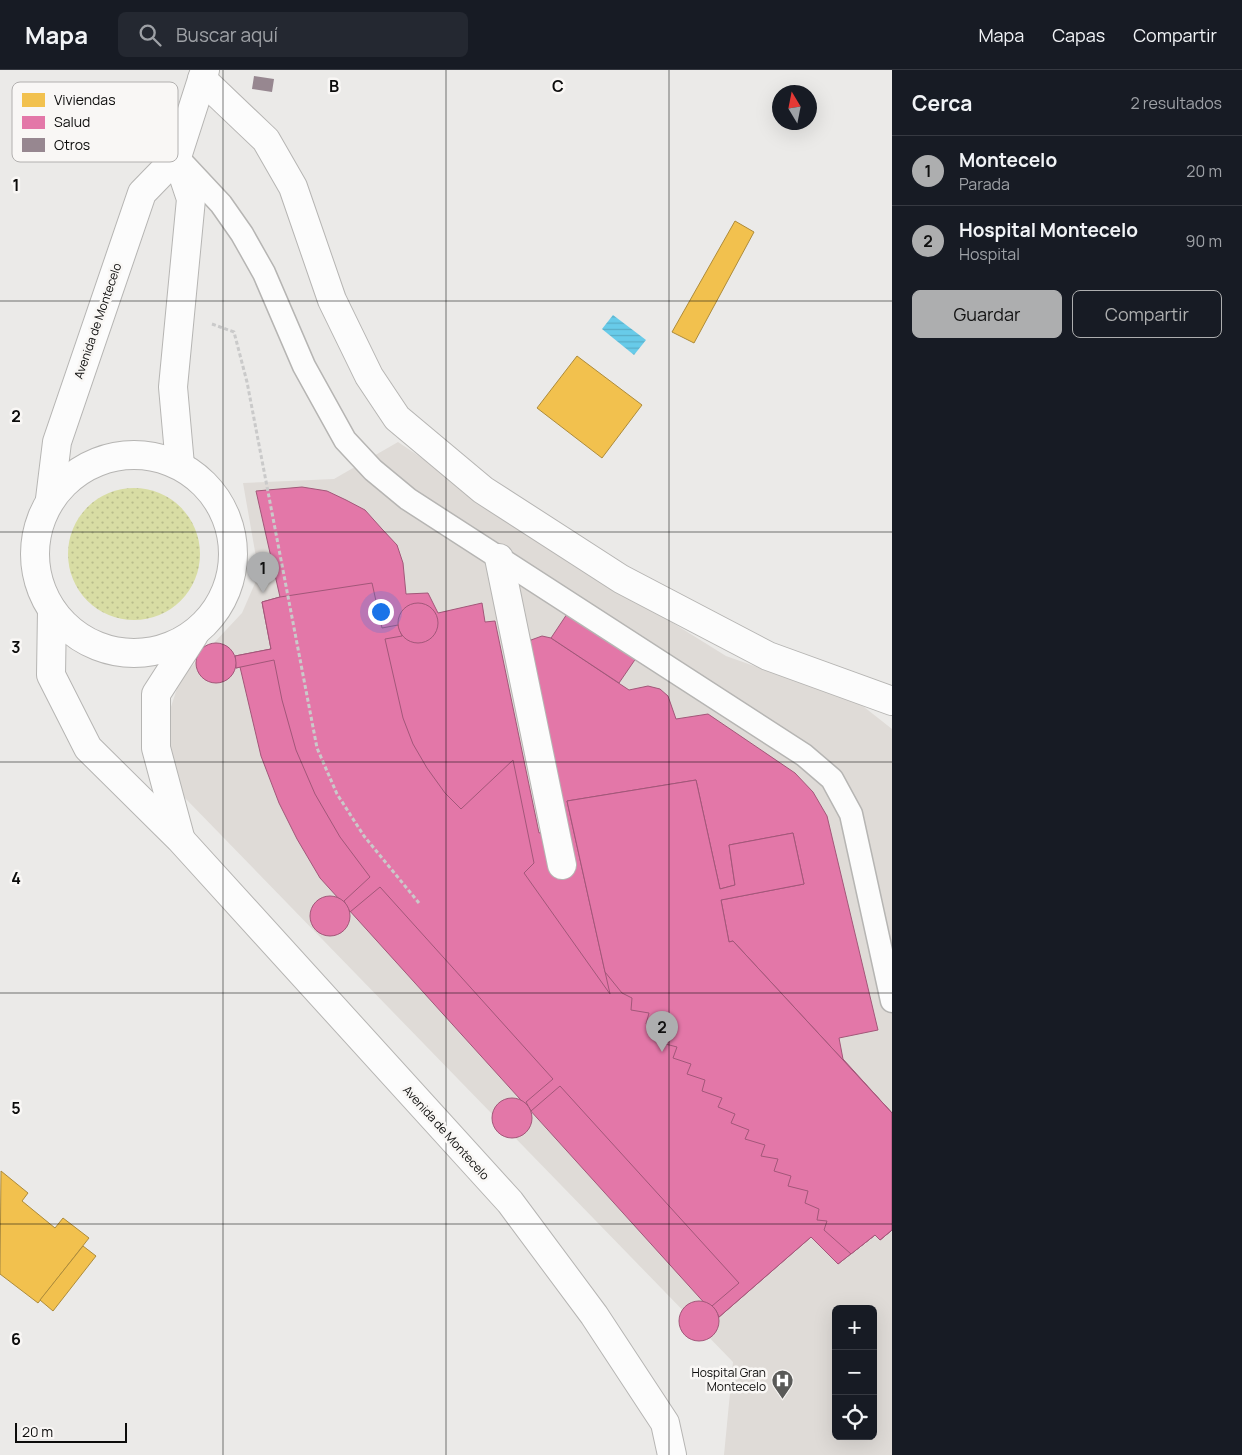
<!DOCTYPE html>
<html lang="es">
<meta charset="utf-8">
<style>
body{margin:0;font-family:Manrope,sans-serif;background:#242831;color:#f1f3f6}
.controls{position:absolute;right:15px;bottom:15px;display:grid;overflow:hidden;border-radius:8px;box-shadow:0 5px 20px #0002}
.controls button{width:45px;height:45px;display:grid;place-items:center;padding:0;border:0;border-bottom:1px solid #363941;background:#171b24;color:#f1f3f6;font:25px sans-serif}
.compass{position:absolute;left:772px;top:15px;width:45px;height:45px;border-radius:50%;background:#171b24;box-shadow:0 5px 20px #0002;rotate:350deg}
.scale{position:absolute;left:15px;bottom:12px;width:112px;box-sizing:border-box;padding-left:5px;border:2px solid #0c0c0b;border-top:0;font-size:14px;line-height:18px;white-space:nowrap;color:#0c0c0b;-webkit-text-stroke:4px #f9f7f5;paint-order:stroke}
.you{position:absolute;left:380px;top:541px;width:18px;height:18px;margin:-12px;border:4px solid #fff;border-radius:50%;background:#1a73e8;box-shadow:0 0 0 8px #1a73e833}
.badge{display:grid;place-items:center;width:32px;height:32px;border-radius:50%;background:#adaeaf;color:#111;font-size:16px;font-weight:700}
.pin{position:absolute;translate:-50% -41px;filter:drop-shadow(0 1px 2px #0008)}
.pin::after{content:'';position:absolute;top:26px;width:18px;height:15px;background:inherit;clip-path:polygon(0 0,100% 0,50% 100%)}
.list{margin:0;padding:0;list-style:none}
h2{display:flex;justify-content:space-between;align-items:center;height:65px;margin:0;padding:0 20px;font-size:21px}
h2 small{font-size:16px;font-weight:400;color:#9ea1a6}
.list li{display:grid;grid-template-columns:32px 1fr auto;gap:15px;align-items:center;box-sizing:border-box;height:70px;padding:0 20px;border-top:1px solid #363941}
.list b{display:block;font-size:19px;white-space:nowrap}
.list p{margin:0;font-size:16px;white-space:nowrap;color:#9ea1a6}
.list em{font-size:16px;font-style:normal;color:#9ea1a6}
.actions{display:flex;gap:10px;padding:15px 20px}
.actions a{flex:1;padding:11px 0;border:1px solid #adaeaf;border-radius:8px;text-align:center;font-size:18px;color:#adaeaf}
.actions .main{background:#adaeaf;color:#111}
.icon{flex:none;width:28px;height:28px;fill:none;stroke:currentColor;stroke-width:2;stroke-linecap:round;stroke-linejoin:round}
.map{position:relative;flex:none;width:892px;height:1385px;overflow:hidden}
header{display:flex;align-items:center;gap:30px;box-sizing:border-box;height:70px;padding:0 25px;background:#171b24;border-bottom:1px solid #363941}
header strong{font-size:24px}
nav{display:flex;gap:28px;margin-inline-start:auto;font-size:18px}
.search{width:350px;height:45px;background:#242831;display:flex;align-items:center;gap:12px;box-sizing:border-box;padding:0 18px;border-radius:8px;color:#9ea1a6;font-size:19px}
main{display:flex}
aside{flex:1;background:#171b24}
.map>svg:first-child{display:block}
</style>
<header>
<strong>Mapa</strong>
<div class="search"><svg class="icon" aria-label="search" viewBox="0 0 24 24"><circle cx="10" cy="10" r="6"/><path d="M15 15l6 6"/></svg>Buscar aquí</div>
<nav><a>Mapa</a><a>Capas</a><a>Compartir</a></nav>
</header>
<main>
<div class="map">
<svg width="892" height="1385" viewBox="0 0 892 1385">
<defs>
<pattern id="grass-dots" width="8" height="8" patternUnits="userSpaceOnUse" patternTransform="scale(1.25)"><rect width="8" height="8" fill="#d8dda4"/><path d="M2 2h.1M6 6h.1" fill="none" stroke="#b8bc8c" stroke-width="1.8" stroke-linecap="round"/></pattern>
<pattern id="water-rules" width="6" height="5" patternUnits="userSpaceOnUse" patternTransform="scale(1.25)"><rect width="6" height="5" fill="#68cbe9"/><path d="M0 2.5h6" fill="none" stroke="#59adc6"/></pattern>
</defs>
<rect width="100%" height="100%" fill="#ebeae8"/>
<path fill="#dfdbd7" fill-rule="evenodd" d="M398 372 594 504 726 586 859 633 892 659V1385H724L733 1292 185 728 174 703 167 670 170 640 180 609 242 543 259 504 243 413 334 409ZM836 1239H873V1366H836Z"/>
<circle fill="url(#grass-dots)" cx="134" cy="484" r="66"/>
<polygon fill="url(#water-rules)" points="613,245 646,270 634,285 602,259"/>
<g fill="#f2c14e" stroke="#ad8b3a">
<polygon points="735,151 754,162 694,273 672,262"/>
<polygon points="577,286 642,335 602,388 537,338"/>
<polygon points="1,1101 28,1123 22,1131 55,1158 63,1148 89,1168 38,1233 0,1204"/>
<polygon points="83,1176 96,1186 53,1241 40,1230"/>
</g>
<g fill="#e377a8" stroke="#a25779">
<polygon points="302,417 327,421 346,430 365,440 382,459 397,475 403,493 406,524 428,523 438,543 482,533 485,552 495,551 539,763 565,757 526,581 531,570 542,566 551,568 629,620 648,616 660,619 668,626 676,649 708,644 795,703 813,722 827,746 878,960 839,968 843,989 892,1043 892,1160 880,1170 875,1165 838,1194 811,1167 718,1248 320,808 297,769 279,733 261,686 240,597 236,598 235,586 271,579 262,532 280,527 256,421"/>
<polygon points="372,513 382,558 398,555 402,566 385,569 403,648 413,674 427,698 445,723 461,739 513,690 534,793 524,803 610,924 567,731 696,710 720,819 735,815 729,775 793,763 804,814 721,830 729,872 733,871 892,1043 892,1160 880,1170 875,1165 838,1194 811,1167 719,1247 716,1241 712,1236 739,1213 560,1016 531,1041 526,1032 553,1009 380,817 350,842 344,831 370,807 340,767 315,724 296,680 282,630 274,590 236,598 235,586 271,579 262,532 280,527"/>
<polygon points="575,532 643,578 619,613 551,568"/>
<circle cx="418" cy="553" r="20"/>
<circle cx="216" cy="593" r="20"/>
<polygon points="696,710 720,819 735,815 729,775 793,763 804,814 721,830 729,872 733,871 892,1043 892,1160 880,1170 875,1165 851,1184 824,1160 827,1151 817,1150 819,1139 805,1133 808,1121 788,1116 791,1106 774,1101 778,1089 761,1086 765,1075 745,1069 749,1060 731,1053 735,1044 718,1037 722,1028 702,1021 705,1010 687,1004 691,994 673,988 677,977 658,972 663,961 646,954 649,943 631,940 632,928 622,923 605,902 567,731"/>
<circle cx="330" cy="846" r="20"/>
<circle cx="512" cy="1048" r="20"/>
<circle cx="699" cy="1251" r="20"/>
</g>
<polygon fill="#978790" points="254,6 274,9 272,22 252,19"/>
<g fill="none" stroke-linecap="round" stroke-linejoin="round">
<defs>
<polyline id="lane" points="178,88 221,134 242,164 264,203 304,296 345,370 373,400 408,429 804,685 832,709 851,744 892,931"/>
<g id="street">
<polyline points="202,9 266,70 293,117 332,230 369,306 397,348 483,420 621,509 768,586 892,631"/>
<polyline points="499,488 562,795"/>
</g>
<g id="secondary">
<polyline points="177,87 191,129 173,317 180,395"/>
<circle cx="134" cy="484" r="99"/>
<polyline points="50,429 57,372 142,123 177,87 205,0"/>
<polyline points="52,540 51,605 88,678 180,769 510,1132 594,1245 665,1353 672,1385"/>
<polyline points="180,767 156,678 156,624 194,565"/>
</g>
</defs>
<use href="#lane" stroke="#b6b5b3" stroke-width="25"/>
<use href="#street" stroke="#b6b5b3" stroke-width="30"/>
<use href="#secondary" stroke="#b6b5b3" stroke-width="30"/>
<polyline stroke="#cacaca" stroke-width="3" stroke-dasharray="4 2.5" stroke-linecap="butt" points="212,254 234,262 247,312 317,678 337,724 364,766 419,833"/>
<use href="#lane" stroke="#fcfcfc" stroke-width="22"/>
<use href="#street" stroke="#fcfcfc" stroke-width="28"/>
<use href="#secondary" stroke="#fcfcfc" stroke-width="28"/>
</g>
<path fill="none" stroke="#0c0c0b" stroke-width="1" stroke-opacity="0.55" d="M223 0V1385M446 0V1385M669 0V1385M0 231H892M0 462H892M0 692H892M0 923H892M0 1154H892"/>
<defs>
<symbol id="hospital-pin" viewBox="-11 -11 22 30"><path d="M0 17L-7.5 6A9.5 9.5 0 1 1 7.5 6Z" fill="#5a5a58" stroke="#f9f7f5"/><path d="M-5-5h3v3.5h4V-5h3V5h-3V1.5h-4V5h-3Z" fill="#fff"/></symbol>
</defs>
<g fill-rule="evenodd">
<use href="#hospital-pin" x="770" y="1298" width="25" height="34"/>
</g>
<g text-anchor="middle" stroke-width="5" stroke-linejoin="round" paint-order="stroke">
<g font-size="12" fill="#0c0c0b" stroke="#f9f7f5">
<text transform="translate(98 251) rotate(-71)" y="4">Avenida de Montecelo</text>
<text transform="translate(446 1063) rotate(48)" y="4">Avenida de Montecelo</text>
</g>
<g font-size="12" fill="#0c0c0b" stroke="#f9f7f5" text-anchor="end">
<text x="766" y="1307">Hospital Gran<tspan x="766" dy="14">Montecelo</tspan></text>
</g>
</g>
<rect x="12" y="12" width="166" height="80" rx="8" fill="#f9f7f5" stroke="#b2b0af" stroke-width="1"/>
<rect x="22" y="23" width="23" height="14" fill="#f2c14e"/>
<rect x="22" y="46" width="23" height="13" fill="#e377a8"/>
<rect x="22" y="68" width="23" height="14" fill="#978790"/>
<g font-size="14" fill="#0c0c0b">
<text x="54" y="35">Viviendas</text>
<text x="54" y="57">Salud</text>
<text x="54" y="80">Otros</text>
</g>
<g font-size="16" text-anchor="middle" font-weight="bold" fill="#0c0c0b" stroke="#f9f7f5" stroke-width="5" stroke-linejoin="round" paint-order="stroke">
<text x="334" y="22">B</text>
<text x="558" y="22">C</text>
<text x="16" y="121">1</text>
<text x="16" y="352">2</text>
<text x="16" y="583">3</text>
<text x="16" y="814">4</text>
<text x="16" y="1044">5</text>
<text x="16" y="1275">6</text>
</g>
</svg>
<div class="controls">
<button>+</button>
<button>−</button>
<button><svg class="icon" aria-label="locate" viewBox="0 0 24 24"><circle cx="12" cy="12" r="6"/><path d="M12 2v4M12 18v4M2 12h4M18 12h4"/></svg></button>
</div>
<svg class="compass" viewBox="-18 -18 36 36"><path d="M0-13l5 13h-10z" fill="#e53935"/><path d="M0 13l5-13h-10z" fill="#9ea1a6"/></svg>
<div class="scale">20 m</div>
<div class="you"></div>
<div class="pin badge" style="left:263px;top:523px">1</div>
<div class="pin badge" style="left:662px;top:982px">2</div>
</div>
<aside>
<h2>Cerca<small>2 resultados</small></h2>
<ul class="list">
<li><span class="badge">1</span><div><b>Montecelo</b><p>Parada</p></div><em>20 m</em></li>
<li><span class="badge">2</span><div><b>Hospital Montecelo</b><p>Hospital</p></div><em>90 m</em></li>
</ul>
<div class="actions"><a class="main">Guardar</a><a>Compartir</a></div>
</aside>
</main>
